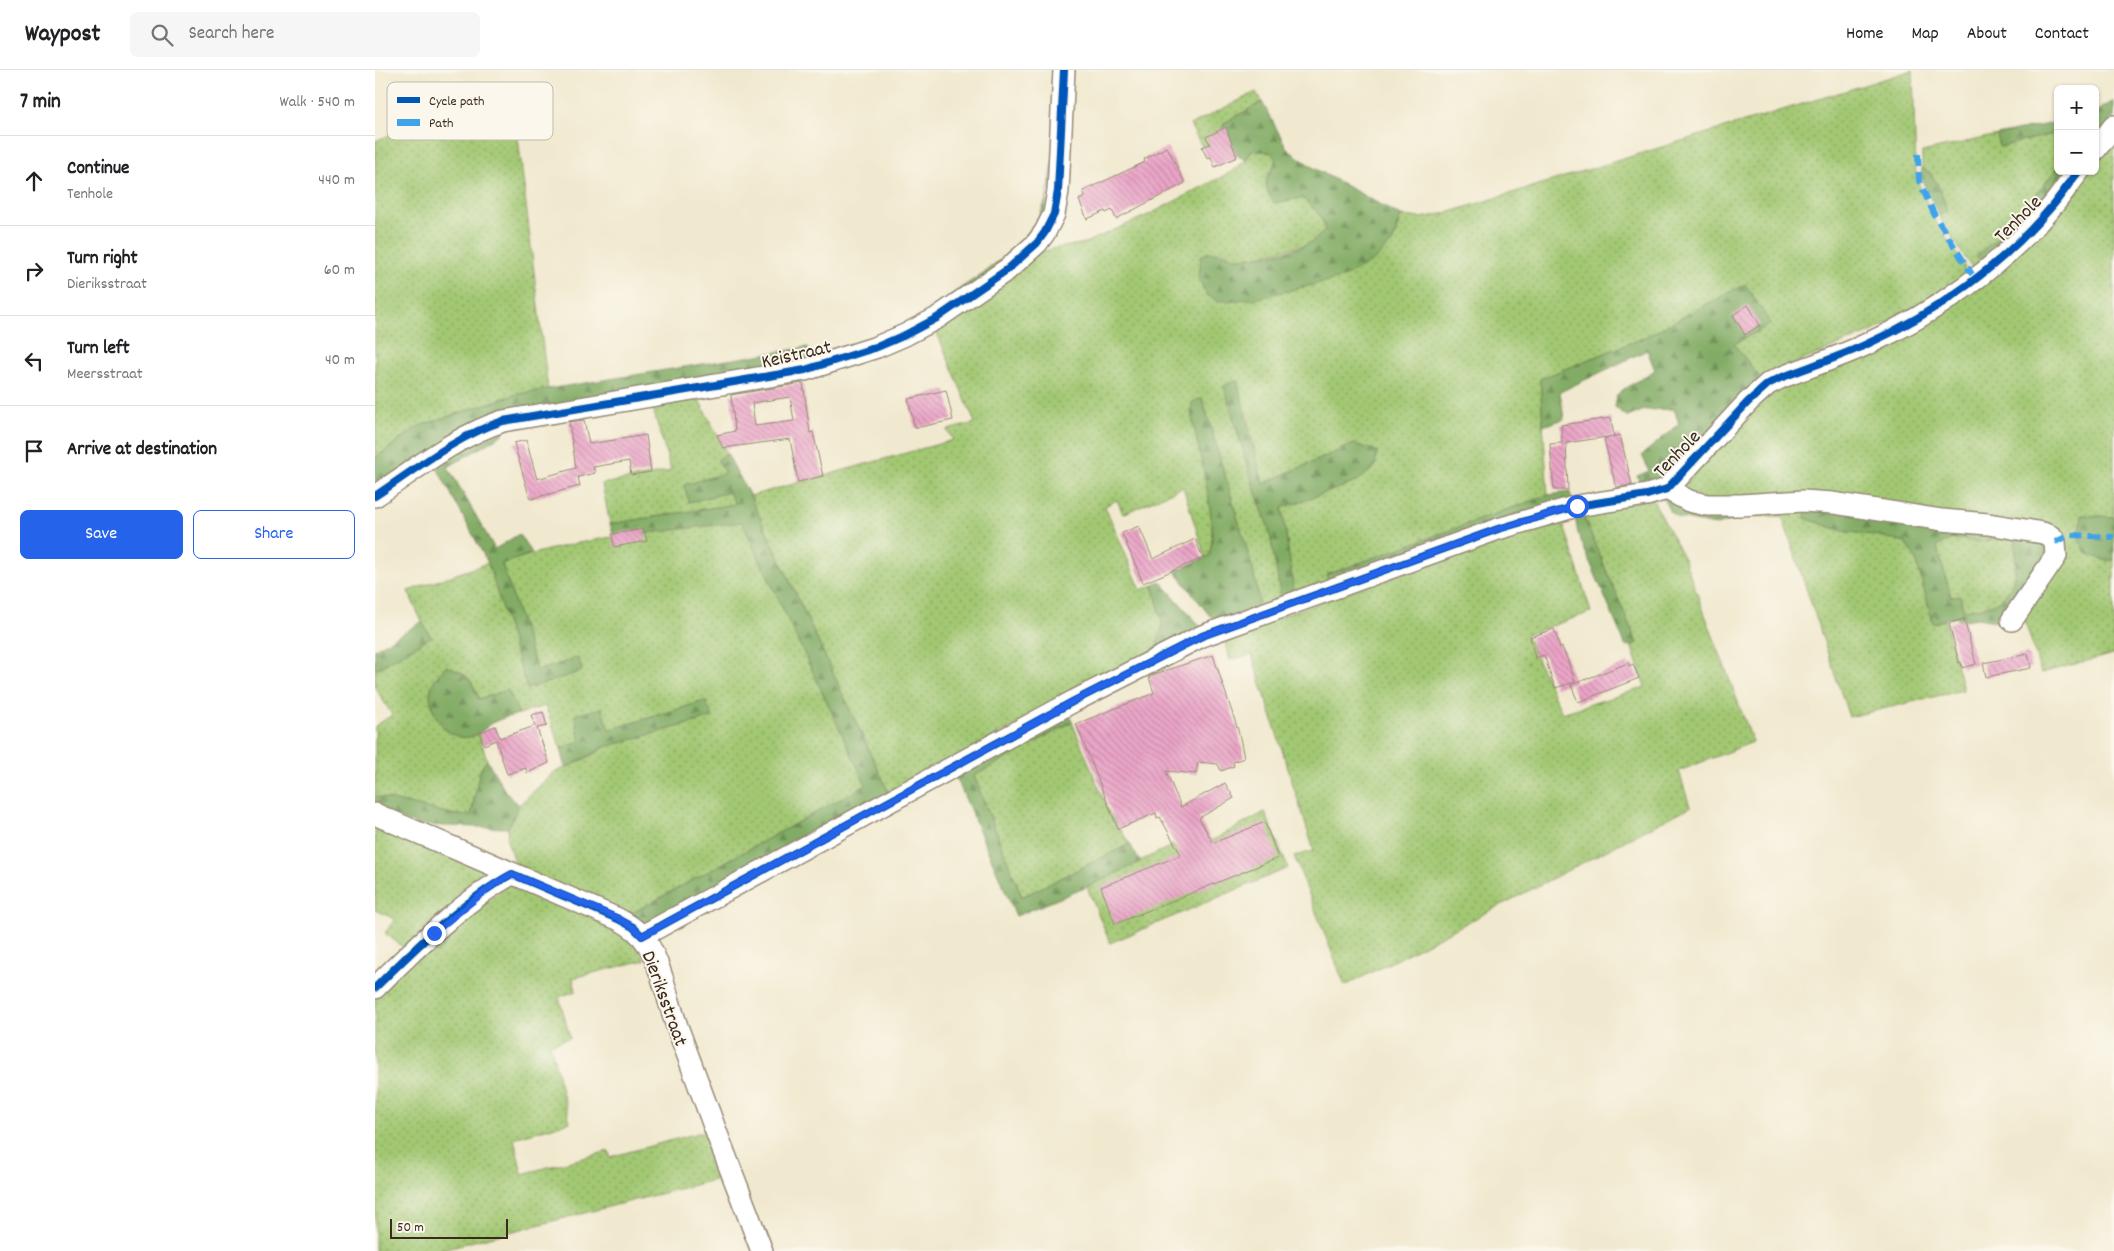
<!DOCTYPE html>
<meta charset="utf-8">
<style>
body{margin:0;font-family:Dekko,sans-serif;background:#f6f6f6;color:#202124}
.controls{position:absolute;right:15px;top:15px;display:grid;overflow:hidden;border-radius:8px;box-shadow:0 1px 4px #0004}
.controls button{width:45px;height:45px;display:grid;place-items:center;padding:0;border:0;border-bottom:1px solid #e0e0e0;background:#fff;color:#202124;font:25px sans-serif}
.scale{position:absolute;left:15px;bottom:12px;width:118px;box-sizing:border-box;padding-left:5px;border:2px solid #3b2a1e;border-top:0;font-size:14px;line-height:18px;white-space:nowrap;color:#3b2a1e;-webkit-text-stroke:4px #fbf7ec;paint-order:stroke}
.stop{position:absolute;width:15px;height:15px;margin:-11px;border:4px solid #2563eb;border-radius:50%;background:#fff}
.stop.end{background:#2563eb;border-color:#fff;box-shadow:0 1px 5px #0008}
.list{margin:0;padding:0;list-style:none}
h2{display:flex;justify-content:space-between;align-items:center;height:65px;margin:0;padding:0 20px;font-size:21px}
h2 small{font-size:16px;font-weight:400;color:#757577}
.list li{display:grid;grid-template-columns:32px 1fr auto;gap:15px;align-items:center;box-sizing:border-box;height:90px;padding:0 20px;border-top:1px solid #e0e0e0}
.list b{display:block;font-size:19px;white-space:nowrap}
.list p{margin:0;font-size:16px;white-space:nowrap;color:#757577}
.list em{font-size:16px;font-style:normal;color:#757577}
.actions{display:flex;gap:10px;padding:15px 20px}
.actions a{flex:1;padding:11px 0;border:1px solid #2563eb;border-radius:8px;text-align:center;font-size:18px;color:#2563eb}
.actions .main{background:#2563eb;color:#fff}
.icon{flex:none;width:28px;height:28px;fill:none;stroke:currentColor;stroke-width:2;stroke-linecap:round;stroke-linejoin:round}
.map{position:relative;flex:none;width:1739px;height:1181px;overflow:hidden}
header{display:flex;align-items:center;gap:30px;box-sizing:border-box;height:70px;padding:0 25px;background:#fff;border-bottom:1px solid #e0e0e0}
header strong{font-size:24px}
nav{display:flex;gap:28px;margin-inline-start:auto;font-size:18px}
.search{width:350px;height:45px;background:#f6f6f6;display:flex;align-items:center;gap:12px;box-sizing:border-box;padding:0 18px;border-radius:8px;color:#757577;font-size:19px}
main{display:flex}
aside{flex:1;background:#fff}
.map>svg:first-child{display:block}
</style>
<header>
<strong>Waypost</strong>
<div class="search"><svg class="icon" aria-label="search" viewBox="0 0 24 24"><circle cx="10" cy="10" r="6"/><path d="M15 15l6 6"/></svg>Search here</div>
<nav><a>Home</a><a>Map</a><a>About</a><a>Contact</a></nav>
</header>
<main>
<aside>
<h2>7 min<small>Walk · 540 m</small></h2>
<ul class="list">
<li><svg class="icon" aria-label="ahead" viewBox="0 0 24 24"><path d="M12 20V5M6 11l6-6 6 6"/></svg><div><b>Continue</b><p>Tenhole</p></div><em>440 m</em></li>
<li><svg class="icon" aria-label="right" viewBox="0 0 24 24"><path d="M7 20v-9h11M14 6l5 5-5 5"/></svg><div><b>Turn right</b><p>Dieriksstraat</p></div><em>60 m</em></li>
<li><svg class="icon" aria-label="left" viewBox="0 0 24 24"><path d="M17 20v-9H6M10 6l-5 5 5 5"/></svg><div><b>Turn left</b><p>Meersstraat</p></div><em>40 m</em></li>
<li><svg class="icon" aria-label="arrive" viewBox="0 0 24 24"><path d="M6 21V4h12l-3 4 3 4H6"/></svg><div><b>Arrive at destination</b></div></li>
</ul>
<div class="actions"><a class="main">Save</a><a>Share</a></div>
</aside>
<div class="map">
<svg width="1739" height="1181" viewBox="0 0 1739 1181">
<defs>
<pattern id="green-dots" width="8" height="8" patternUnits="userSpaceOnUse" patternTransform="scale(1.25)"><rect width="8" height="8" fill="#a3c873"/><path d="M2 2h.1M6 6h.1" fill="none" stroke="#86a35e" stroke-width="1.8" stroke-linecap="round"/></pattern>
<pattern id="forest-firs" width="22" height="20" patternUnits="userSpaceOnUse" patternTransform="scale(1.25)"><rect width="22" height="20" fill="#82ac65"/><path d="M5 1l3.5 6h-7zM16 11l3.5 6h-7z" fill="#6c8c53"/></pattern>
<pattern id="building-back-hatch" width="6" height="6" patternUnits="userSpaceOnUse" patternTransform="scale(1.25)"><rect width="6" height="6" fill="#eba5c8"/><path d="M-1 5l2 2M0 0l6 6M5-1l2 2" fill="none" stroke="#c087a2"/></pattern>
</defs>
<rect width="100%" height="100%" fill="#fbf7ec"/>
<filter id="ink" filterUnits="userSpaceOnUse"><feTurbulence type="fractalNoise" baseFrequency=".02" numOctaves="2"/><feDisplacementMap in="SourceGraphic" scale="10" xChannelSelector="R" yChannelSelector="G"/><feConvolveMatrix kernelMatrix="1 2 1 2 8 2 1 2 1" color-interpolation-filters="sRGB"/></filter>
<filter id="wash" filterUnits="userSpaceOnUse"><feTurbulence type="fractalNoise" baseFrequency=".0096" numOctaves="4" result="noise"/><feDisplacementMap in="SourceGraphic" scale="20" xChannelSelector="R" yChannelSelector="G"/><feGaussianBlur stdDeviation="1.12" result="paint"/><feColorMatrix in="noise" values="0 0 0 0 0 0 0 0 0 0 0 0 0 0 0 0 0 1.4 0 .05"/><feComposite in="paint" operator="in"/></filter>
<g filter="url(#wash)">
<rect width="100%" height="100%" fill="#f1e9cf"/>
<g fill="url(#green-dots)" stroke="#6f7948">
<path d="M1538 0 1541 108 1559 149 1589 195 1591 205 1586 212 1496 262 1385 308 1359 274 1268 268 1165 309 1173 425 951 505 954 515 920 527 907 438 981 412 979 374 887 414 862 310 849 316 878 414 894 459 907 531 880 540 884 531 878 500 827 328 816 341C822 378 845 452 834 486L830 487 808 417 748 444 742 430 730 436 766 520 778 515 787 551V558L781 580 514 723 375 426 578 370 572 360 600 353 559 256 666 181 710 173 773 145 858 101 871 90 877 80 895 82 901 88 899 97 891 107 899 133 927 128C937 136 950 147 950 161L934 174 878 187 861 188 844 181 824 208 1017 173 1026 146 1047 148 1075 142Z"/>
<polygon points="137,16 173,320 142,324 44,356 0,388 0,71"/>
<polygon points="881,22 887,32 849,53 849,67 833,87 815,55"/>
<polygon points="1683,63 1683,97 1635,157 1601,186 1609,194 1600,201 1589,186 1564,146 1572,141 1556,103 1547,98 1547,82 1622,65 1624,76"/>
<polygon points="1739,65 1739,447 1707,445 1728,490 1739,490 1739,584 1666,603 1647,542 1687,465 1680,456 1637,450 1335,432 1306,419 1387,325 1580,232 1713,101 1720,101 1720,91"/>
<polygon points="322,326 352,384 343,389 350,403 314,432 355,422 361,434 235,454 227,414 296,401 276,332"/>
<polygon points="1277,428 1309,489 1378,672 1304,701 1315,737 970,916 919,786 939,781 877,585 855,590 848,567 1186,446 1216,542 1151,565 1187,643 1270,617 1256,575 1262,573 1206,441"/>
<polygon points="1432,434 1430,448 1467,461 1506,466 1530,473 1541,489 1558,553 1570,550 1588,620 1474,647 1407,446 1365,446 1362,439"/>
<path d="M367 451 492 715 259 842V851L145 798 138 789 132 770 133 758 144 735 178 703 210 689 230 677 338 647 330 631 234 660 200 645 205 671 186 679 170 636 144 644 133 620 104 629C99 616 96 607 83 600L69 659C84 666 87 668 103 662L112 690 105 700 96 745H81L0 726V656L17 645 0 617V600L56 567 47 552 33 521 113 493 152 619 207 600 203 588 162 601 127 494C203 466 287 461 367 451Z"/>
<path d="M1620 460 1639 462C1642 486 1645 519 1620 533 1611 538 1599 539 1589 540L1576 527 1562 477C1576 464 1592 471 1610 471 1615 471 1621 469 1626 467Z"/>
<polygon points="697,652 734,743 755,774 647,827 599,706"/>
<polygon points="890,742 913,798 735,873 712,817 798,775 806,787"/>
<polygon points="0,749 118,803 29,878 10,863 20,849 0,840"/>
<polygon points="136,813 254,862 270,890 198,908 201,921 184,927 195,968 175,974 195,1052 139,1068 147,1104 234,1081 235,1087 323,1063 330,1063 337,1070 351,1107 60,1181 0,1181 0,923 17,906"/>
</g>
<g fill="url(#forest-firs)" stroke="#5e6b42">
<polygon points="1739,31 1739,47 1720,71 1720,42"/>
<path d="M887 32 913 80 939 98 1026 146 1017 173 997 192 966 208 879 229 843 231 835 226H832L824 208 826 186C842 177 848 187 863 188 877 188 923 181 935 173 940 170 945 165 950 161 950 147 937 136 927 128L899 133C883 107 896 110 901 88L895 82 877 80 871 90C857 85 845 69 849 53Z"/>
<polygon points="1683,52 1683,63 1624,77 1622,65"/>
<path d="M681 77 669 146 638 187 578 231 573 227C609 202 656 174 671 130 677 114 678 94 681 77Z"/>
<polygon points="1683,97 1683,101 1697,101 1609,194 1601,186 1635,157"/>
<path d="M1547 98C1562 105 1567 125 1572 141L1564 146 1546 108Z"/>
<polygon points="1370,214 1396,254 1359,274 1385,308 1284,413 1267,419 1262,406 1274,401 1267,385 1304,354 1299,339 1269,340 1253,347 1240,337 1242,325 1249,319 1280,300 1272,280 1185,322 1189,349 1168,356 1165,309 1268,268"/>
<polygon points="433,277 435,293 177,336 3,415 0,411 0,388 44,356 142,324"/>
<polygon points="862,310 888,414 979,374 1002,381 1000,397 981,412 907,438 920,527 907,531 894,459 878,414 849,316"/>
<path d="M827 328 878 500 884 531 880 540 845 550 835 546 800 501 834 486C845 452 822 378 816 341L817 332Z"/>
<polygon points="129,360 128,364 73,397 120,479 144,464 157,483 127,494 162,601 203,588 207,601 152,619 113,493 60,394"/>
<polygon points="352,384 375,426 514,723 267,860 259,851 259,842 491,715 367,452 239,467 235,454 360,434 354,422 314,432 309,415 350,403 343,389"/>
<polygon points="1195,422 1197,432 954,515 951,505 1173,425"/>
<polygon points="1287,426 1362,439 1365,446 1361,450 1341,455 1303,448 1295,442"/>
<path d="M1432 434 1620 460 1626 467C1621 469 1616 471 1611 472 1593 472 1577 463 1562 477L1576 527 1585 526 1589 540C1599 538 1611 538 1620 533 1645 519 1642 486 1639 462L1658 466 1675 479 1662 504 1626 552 1602 548 1583 551 1581 546 1558 553 1541 489 1530 473 1506 466 1467 461 1430 448Z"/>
<polygon points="1206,441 1262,573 1251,577 1203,464 1200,446"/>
<polygon points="1707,445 1739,447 1739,490 1728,490 1711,483 1704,469"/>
<polygon points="785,511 827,558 781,580 787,558 787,551 778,515"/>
<polygon points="47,552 56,567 0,600 0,579"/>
<path d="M71 596C93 604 96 609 104 629L133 620 144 644C136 646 128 648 121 651 113 655 106 663 98 666 73 676 48 636 57 615 59 608 67 602 71 596Z"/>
<polygon points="330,631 338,647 230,677 191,698 186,679 205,671 200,645 227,638 234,660"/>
<polygon points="694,639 697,652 599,706 647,827 755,774 765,792 712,817 641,846 578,700"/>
<path d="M112 690 130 721 144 735 133 758 44 755 0 740V726L81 745H96C102 729 100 702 112 690Z"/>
</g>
<g id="blocks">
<g fill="url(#building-back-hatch)" fill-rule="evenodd">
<polygon points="851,57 862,87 840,97 836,87 832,88 827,77 835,74 831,67"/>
<polygon points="792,77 810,113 741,149 737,140 731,143 730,141 712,149 704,130 710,127 708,121 770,92 769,89"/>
<polygon points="1373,235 1385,255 1370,265 1358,245"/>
<path d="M428 313 435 363 438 362 448 406 423 412 415 369 348 378 342 365 360 361 356 325ZM415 327 419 351 380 356 377 333Z"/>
<polygon points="571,320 578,350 540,358 533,329"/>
<polygon points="1236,348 1239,366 1191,373 1193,420 1179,420 1175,374 1187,373 1186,355"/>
<polygon points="209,350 214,374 271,365 276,402 256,405 254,391 218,397 220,403 203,407 205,416 155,429 139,373 151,370 162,409 201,398 194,352"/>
<polygon points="1245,365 1257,415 1241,417 1229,369"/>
<polygon points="764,456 778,489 820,469 828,488 768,513 747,463"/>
<polygon points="269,459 272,471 239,477 237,464"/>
<polygon points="1589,549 1601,594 1587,598 1586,592 1584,593 1574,553"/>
<polygon points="1179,559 1185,578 1187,577 1191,586 1200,612 1180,618 1169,585 1160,588 1155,567"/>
<polygon points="1653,584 1656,598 1611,607 1608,593"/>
<polygon points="838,585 864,663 869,688 858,692 859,696 846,701 843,694 823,692 821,704 791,701 806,737 850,713 859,728 824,748 838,773 890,752 903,788 740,854 726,817 806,785 785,747 782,748 781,743 743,759 701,654 779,623 774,607 780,604"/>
<polygon points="1253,593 1254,596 1258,594 1264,608 1203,632 1196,615"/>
<polygon points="168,642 172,656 162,658 174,693 152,703 151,698 132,704 121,670 109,675 104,663 120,656 125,668 160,656 156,645"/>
</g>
</g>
</g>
<g filter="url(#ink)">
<use href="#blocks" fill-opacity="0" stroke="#968a76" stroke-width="1"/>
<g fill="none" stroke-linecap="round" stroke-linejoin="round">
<defs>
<g id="minor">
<polyline points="1720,80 1739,56"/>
<polyline points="1292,419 1314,431 1332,435 1366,435 1428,431 1458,433 1567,450 1613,454 1668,463 1677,467 1680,472 1681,486 1637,550"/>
<path d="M0 426C41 399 81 366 128 351L430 300 502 277 530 265 562 248 633 199 662 173 670 162 679 144 683 121 689 0"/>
<path d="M0 744 243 849C256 856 266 863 274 876 288 901 293 933 303 959 330 1033 358 1107 387 1181"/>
<path d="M267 866 699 631 827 566 1123 459 1202 436 1272 425 1292 419 1373 332 1393 314 1405 308C1433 297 1462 288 1490 275 1561 243 1628 195 1678 135 1687 124 1695 112 1704 101"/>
<path d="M0 918C38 880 90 829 137 804"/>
</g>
</defs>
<use href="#minor" stroke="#968a76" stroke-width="24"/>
<use href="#minor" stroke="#fff" stroke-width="21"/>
<g stroke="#3fa3ea" stroke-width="6" stroke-dasharray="12 6" stroke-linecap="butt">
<polyline points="1543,84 1544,111 1560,146 1600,209"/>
<polyline points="1680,472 1695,465 1739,467"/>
</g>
<defs>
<g id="cycleway">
<path d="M0 426C41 399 81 366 128 351L430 300 502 277 530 265 562 248 633 199 662 173 670 162 679 144 683 121 689 0"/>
<path d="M0 918C38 880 90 829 137 804L243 849 258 857 267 866 699 631 827 566 1123 459 1202 436 1272 425 1292 419 1373 332 1393 314 1405 308C1433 297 1462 288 1490 275 1561 243 1628 195 1678 135 1687 124 1695 112 1704 101"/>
</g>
</defs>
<use href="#cycleway" stroke="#fbf7ec" stroke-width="11"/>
<use href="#cycleway" stroke="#0057b8" stroke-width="8"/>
</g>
</g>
<g fill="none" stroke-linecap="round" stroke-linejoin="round" filter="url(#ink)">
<polyline stroke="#2563eb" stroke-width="6" points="59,863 118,815 137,804 243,848 258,857 267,866 699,631 827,566 1123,459 1202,436"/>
</g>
<g text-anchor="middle" stroke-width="4" stroke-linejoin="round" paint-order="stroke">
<g font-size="20" fill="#3b2a1e" stroke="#fbf7ec">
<text transform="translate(1642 148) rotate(-45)" y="7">Tenhole</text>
<text transform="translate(421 283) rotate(-13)" y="7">Keistraat</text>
<text transform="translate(1301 383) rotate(-46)" y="7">Tenhole</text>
<text transform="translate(291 928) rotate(70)" y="7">Dieriksstraat</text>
</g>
</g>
<rect x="12" y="12" width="166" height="58" rx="8" fill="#fbf7ec" stroke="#c1baae" stroke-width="1"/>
<rect x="22" y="27" width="23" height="6" fill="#0057b8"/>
<rect x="22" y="49" width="23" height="7" fill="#3fa3ea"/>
<g font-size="14" fill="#3b2a1e">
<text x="54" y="35">Cycle path</text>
<text x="54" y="57">Path</text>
</g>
</svg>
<div class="controls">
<button>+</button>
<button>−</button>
</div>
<div class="scale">50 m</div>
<div class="stop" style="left:1202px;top:436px"></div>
<div class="stop end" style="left:59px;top:863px"></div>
</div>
</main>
